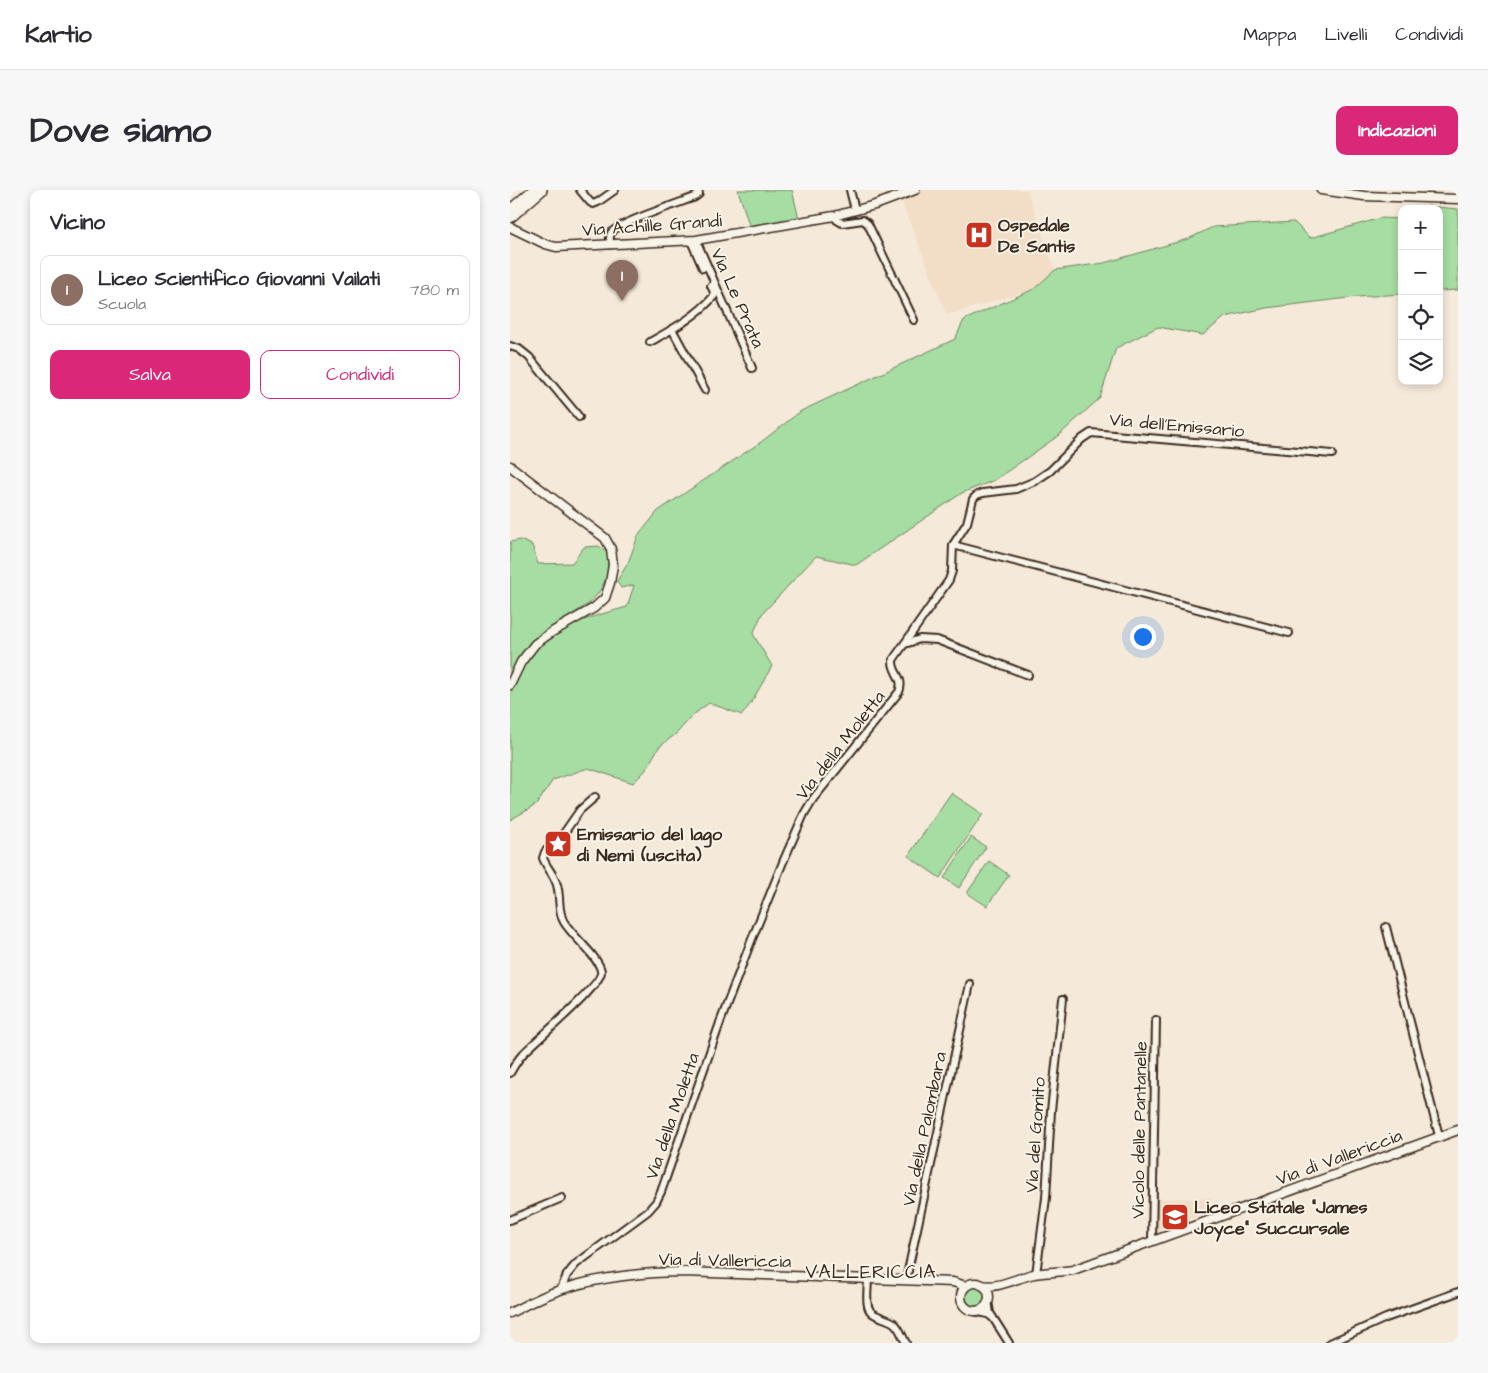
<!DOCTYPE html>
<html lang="it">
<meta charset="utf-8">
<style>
body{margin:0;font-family:"Architects Daughter",sans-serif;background:#f7f7f7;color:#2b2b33}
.controls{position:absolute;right:15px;top:15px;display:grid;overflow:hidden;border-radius:10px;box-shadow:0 2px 8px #0003}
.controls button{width:45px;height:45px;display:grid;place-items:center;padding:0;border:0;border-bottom:1px solid #e1e1e2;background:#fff;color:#2b2b33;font:25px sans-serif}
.you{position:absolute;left:632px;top:446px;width:18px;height:18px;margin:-12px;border:4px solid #fff;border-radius:50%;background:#1a73e8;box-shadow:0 0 0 8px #1a73e833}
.badge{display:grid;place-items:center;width:32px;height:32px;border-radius:50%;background:#db2777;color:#fff;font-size:16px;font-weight:700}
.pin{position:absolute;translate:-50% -41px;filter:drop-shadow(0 1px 2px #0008)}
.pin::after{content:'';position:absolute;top:26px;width:18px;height:15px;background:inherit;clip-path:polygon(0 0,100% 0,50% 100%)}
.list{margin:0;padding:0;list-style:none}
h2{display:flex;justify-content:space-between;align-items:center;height:65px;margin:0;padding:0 20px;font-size:21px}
h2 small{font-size:16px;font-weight:400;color:#7c7c81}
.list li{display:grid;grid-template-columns:32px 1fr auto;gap:15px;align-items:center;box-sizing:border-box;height:70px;margin:0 10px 10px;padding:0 10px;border:1px solid #e1e1e2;border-radius:10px}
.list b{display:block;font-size:19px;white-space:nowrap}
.list p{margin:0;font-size:16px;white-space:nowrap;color:#7c7c81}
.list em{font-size:16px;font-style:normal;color:#7c7c81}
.actions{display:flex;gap:10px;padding:15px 20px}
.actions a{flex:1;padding:11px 0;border:1px solid #db2777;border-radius:10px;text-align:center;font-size:18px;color:#db2777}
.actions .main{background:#db2777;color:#fff}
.icon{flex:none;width:28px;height:28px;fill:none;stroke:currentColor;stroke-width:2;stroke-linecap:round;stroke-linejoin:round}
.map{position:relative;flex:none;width:948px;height:1153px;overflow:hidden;border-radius:10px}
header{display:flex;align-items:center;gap:30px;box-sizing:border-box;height:70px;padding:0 25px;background:#fff;border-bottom:1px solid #e1e1e2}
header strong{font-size:24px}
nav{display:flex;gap:28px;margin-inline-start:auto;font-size:18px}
.intro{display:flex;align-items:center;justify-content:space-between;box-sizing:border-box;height:120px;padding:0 30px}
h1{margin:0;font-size:35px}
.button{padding:12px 22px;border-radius:10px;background:#db2777;color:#fff;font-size:18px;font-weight:700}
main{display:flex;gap:30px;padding:0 30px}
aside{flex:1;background:#fff;border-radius:10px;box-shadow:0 2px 8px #0003}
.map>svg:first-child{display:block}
</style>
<header>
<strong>Kartio</strong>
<nav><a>Mappa</a><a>Livelli</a><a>Condividi</a></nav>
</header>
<div class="intro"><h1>Dove siamo</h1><a class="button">Indicazioni</a></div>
<main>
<aside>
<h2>Vicino<small></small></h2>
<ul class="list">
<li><span class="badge" style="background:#8d6e63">1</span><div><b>Liceo Scientifico Giovanni Vailati</b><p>Scuola</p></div><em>780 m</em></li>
</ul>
<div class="actions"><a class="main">Salva</a><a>Condividi</a></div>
</aside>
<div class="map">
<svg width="948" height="1153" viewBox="0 0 948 1153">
<rect width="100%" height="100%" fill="#f5e9d9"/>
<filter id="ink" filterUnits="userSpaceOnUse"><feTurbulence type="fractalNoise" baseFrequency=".02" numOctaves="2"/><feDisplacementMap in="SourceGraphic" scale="10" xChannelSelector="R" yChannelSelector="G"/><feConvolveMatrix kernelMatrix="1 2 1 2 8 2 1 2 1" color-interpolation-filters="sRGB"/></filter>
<g filter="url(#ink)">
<g fill="#f2ddc6">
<polygon points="409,0 517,0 545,80 524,99 437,125 391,10"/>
<polygon points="701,1008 701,1022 651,1039 650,1042 644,1044 644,1009"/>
</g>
<g fill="#a5dda2" stroke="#708460">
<polygon points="228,0 282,0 289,29 240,38"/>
<polygon points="917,16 948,19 948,100 929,101 929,19 918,19"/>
<polygon points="871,28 892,29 892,104 847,107 756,118 715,127 693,145 648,137 606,158 590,208 548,246 485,290 452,303 346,375 306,366 252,424 243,444 262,476 241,513 232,525 199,513 183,525 166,544 149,557 135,581 123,593 78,578 43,590 26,615 0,630 0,505 15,471 26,458 60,435 88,425 117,417 124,395 111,398 107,391 118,373 128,346 148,321 251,252 291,221 445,149 454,130 524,99 545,80 594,73 678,49 703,37 784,32 800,48"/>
<polygon points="10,350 22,355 28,374 62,373 74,357 89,356 99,365 97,387 89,402 80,413 36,441 10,465 0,488 0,352"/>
<polygon points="441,603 473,624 430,688 398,666"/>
<polygon points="461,647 476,657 449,698 434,688"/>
<polygon points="479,671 499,685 477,716 457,703"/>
<circle cx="465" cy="1107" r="10"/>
</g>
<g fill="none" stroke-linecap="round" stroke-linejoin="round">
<defs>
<g id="minor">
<polyline points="70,0 80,12 83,14 88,12 105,0"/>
<polyline points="340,0 345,20"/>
<polyline points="324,26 327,30 332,33 353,30 358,34 404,130"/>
<polyline points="186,50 242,178"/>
<polyline points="181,51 193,78"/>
<path d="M100 55C100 52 99 47 101 43 105 34 172 12 185 7L189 4 188 0"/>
<polyline points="162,139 195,200"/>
<path d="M140 152C163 139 187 126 204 106V102L201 96"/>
<polyline points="0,156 9,159 19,167 69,227"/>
<polyline points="443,355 457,333 463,309 467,305 473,303 506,299 525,291 540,281 572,249 581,243 822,264"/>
<polyline points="395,454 410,449 427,450 518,485"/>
<polyline points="876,737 929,946"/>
<path d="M0 883C4 876 8 869 13 864 25 851 94 794 91 781 89 767 62 746 54 732 47 720 51 708 47 695 44 684 36 677 33 668L35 662 54 643 70 620 85 607"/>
<polyline points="0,1030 52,1008"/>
<polyline points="642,1051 646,830"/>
<polyline points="526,1084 536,1008 541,921 553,809"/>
<path d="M358 1088C358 1097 356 1108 358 1116 360 1127 376 1127 384 1133 390 1138 392 1146 396 1153"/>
<polyline points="396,1090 460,794"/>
<path d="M51 1099 57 1085 66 1074 138 1021 146 1012 151 1002 211 830 240 754 273 672 294 624 303 609 389 502C395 487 382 484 383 470L439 390 442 381 443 355 779 443"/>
<polyline points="478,1111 480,1123 499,1153"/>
<polyline points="464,1121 478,1124 482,1127"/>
<polyline points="820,1153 876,1128 948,1102"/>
</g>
<g id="tertiary">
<polyline points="811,0 854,6 948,9"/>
<polyline points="0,37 35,54 46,57 186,50 324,26 365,15 405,0"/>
<polyline points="0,276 95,348 101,359 103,375 100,393 95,408 84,418 42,442 25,454 11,472 0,495"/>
<circle cx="465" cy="1107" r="14"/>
<path d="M471 1095C489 1099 506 1088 524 1084 536 1082 550 1082 563 1080L948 940"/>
<path d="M0 1123C17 1114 34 1105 53 1099 89 1087 137 1082 175 1082L443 1092 456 1096"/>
</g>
<g id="secondary">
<polyline points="0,20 23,0"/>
<polyline points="0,28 32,0"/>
</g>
</defs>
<use href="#minor" stroke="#3b2a1e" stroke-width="10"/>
<use href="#tertiary" stroke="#3b2a1e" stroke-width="11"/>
<use href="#secondary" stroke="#3b2a1e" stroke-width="12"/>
<use href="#minor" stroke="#f7f3e8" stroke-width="6"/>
<use href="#tertiary" stroke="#f7f3e8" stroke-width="8"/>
<use href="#secondary" stroke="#f7f3e8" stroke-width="9"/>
</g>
</g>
<defs>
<symbol id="hospital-square" viewBox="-11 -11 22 22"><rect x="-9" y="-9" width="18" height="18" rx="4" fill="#c8321e" stroke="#f7f3e8"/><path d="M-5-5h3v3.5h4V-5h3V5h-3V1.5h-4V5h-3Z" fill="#fff"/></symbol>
<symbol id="sight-square" viewBox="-11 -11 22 22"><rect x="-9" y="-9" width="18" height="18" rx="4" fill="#c8321e" stroke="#f7f3e8"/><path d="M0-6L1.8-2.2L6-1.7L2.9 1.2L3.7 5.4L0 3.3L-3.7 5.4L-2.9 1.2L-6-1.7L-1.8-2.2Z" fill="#fff"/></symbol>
<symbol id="school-square" viewBox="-11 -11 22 22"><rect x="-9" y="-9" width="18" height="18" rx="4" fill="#c8321e" stroke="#f7f3e8"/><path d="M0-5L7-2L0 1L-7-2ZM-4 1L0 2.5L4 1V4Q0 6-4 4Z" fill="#fff"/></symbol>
</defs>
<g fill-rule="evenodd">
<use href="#hospital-square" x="453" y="29" width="32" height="32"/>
<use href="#sight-square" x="32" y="638" width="32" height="32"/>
<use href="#school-square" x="649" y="1011" width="32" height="32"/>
</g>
<g text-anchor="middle" stroke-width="4" stroke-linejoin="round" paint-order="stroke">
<g font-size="18" fill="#3b2a1e" stroke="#f7f3e8">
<text transform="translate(142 35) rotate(-4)" y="6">Via Achille Grandi</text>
<text transform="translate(228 108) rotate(66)" y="6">Via Le Prata</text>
<text transform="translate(667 235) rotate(5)" y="6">Via dell'Emissario</text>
<text transform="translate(330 555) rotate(-52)" y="6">Via della Moletta</text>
<text transform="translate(162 926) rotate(-71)" y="6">Via della Moletta</text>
<text transform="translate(414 939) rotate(-78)" y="6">Via della Palombara</text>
<text transform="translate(629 940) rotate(-89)" y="6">Vicolo delle Pantanelle</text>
<text transform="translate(525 945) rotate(-86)" y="6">Via del Gomito</text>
<text transform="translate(829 967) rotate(-20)" y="6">Via di Vallericcia</text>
<text transform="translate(215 1070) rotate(1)" y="6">Via di Vallericcia</text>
</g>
<g font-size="18" font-weight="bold" fill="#3b2a1e" stroke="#f7f3e8" text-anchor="start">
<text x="488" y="41">Ospedale<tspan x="488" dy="21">De Santis</tspan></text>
<text x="67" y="650">Emissario del lago<tspan x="67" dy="21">di Nemi (uscita)</tspan></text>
<text x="684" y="1023">Liceo Statale "James<tspan x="684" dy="21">Joyce" Succursale</tspan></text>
</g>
<g font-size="19" letter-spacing="1" fill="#3b2a1e" stroke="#f7f3e8">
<text x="361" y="1088">VALLERICCIA</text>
</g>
</g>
</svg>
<div class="controls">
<button>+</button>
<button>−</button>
<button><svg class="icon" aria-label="locate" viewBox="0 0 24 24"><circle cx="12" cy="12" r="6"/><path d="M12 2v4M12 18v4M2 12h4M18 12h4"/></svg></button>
<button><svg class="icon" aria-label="layers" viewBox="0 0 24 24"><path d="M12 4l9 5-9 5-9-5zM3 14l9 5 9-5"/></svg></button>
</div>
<div class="you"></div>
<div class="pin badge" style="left:112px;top:111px;background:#8d6e63">1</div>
</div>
</main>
